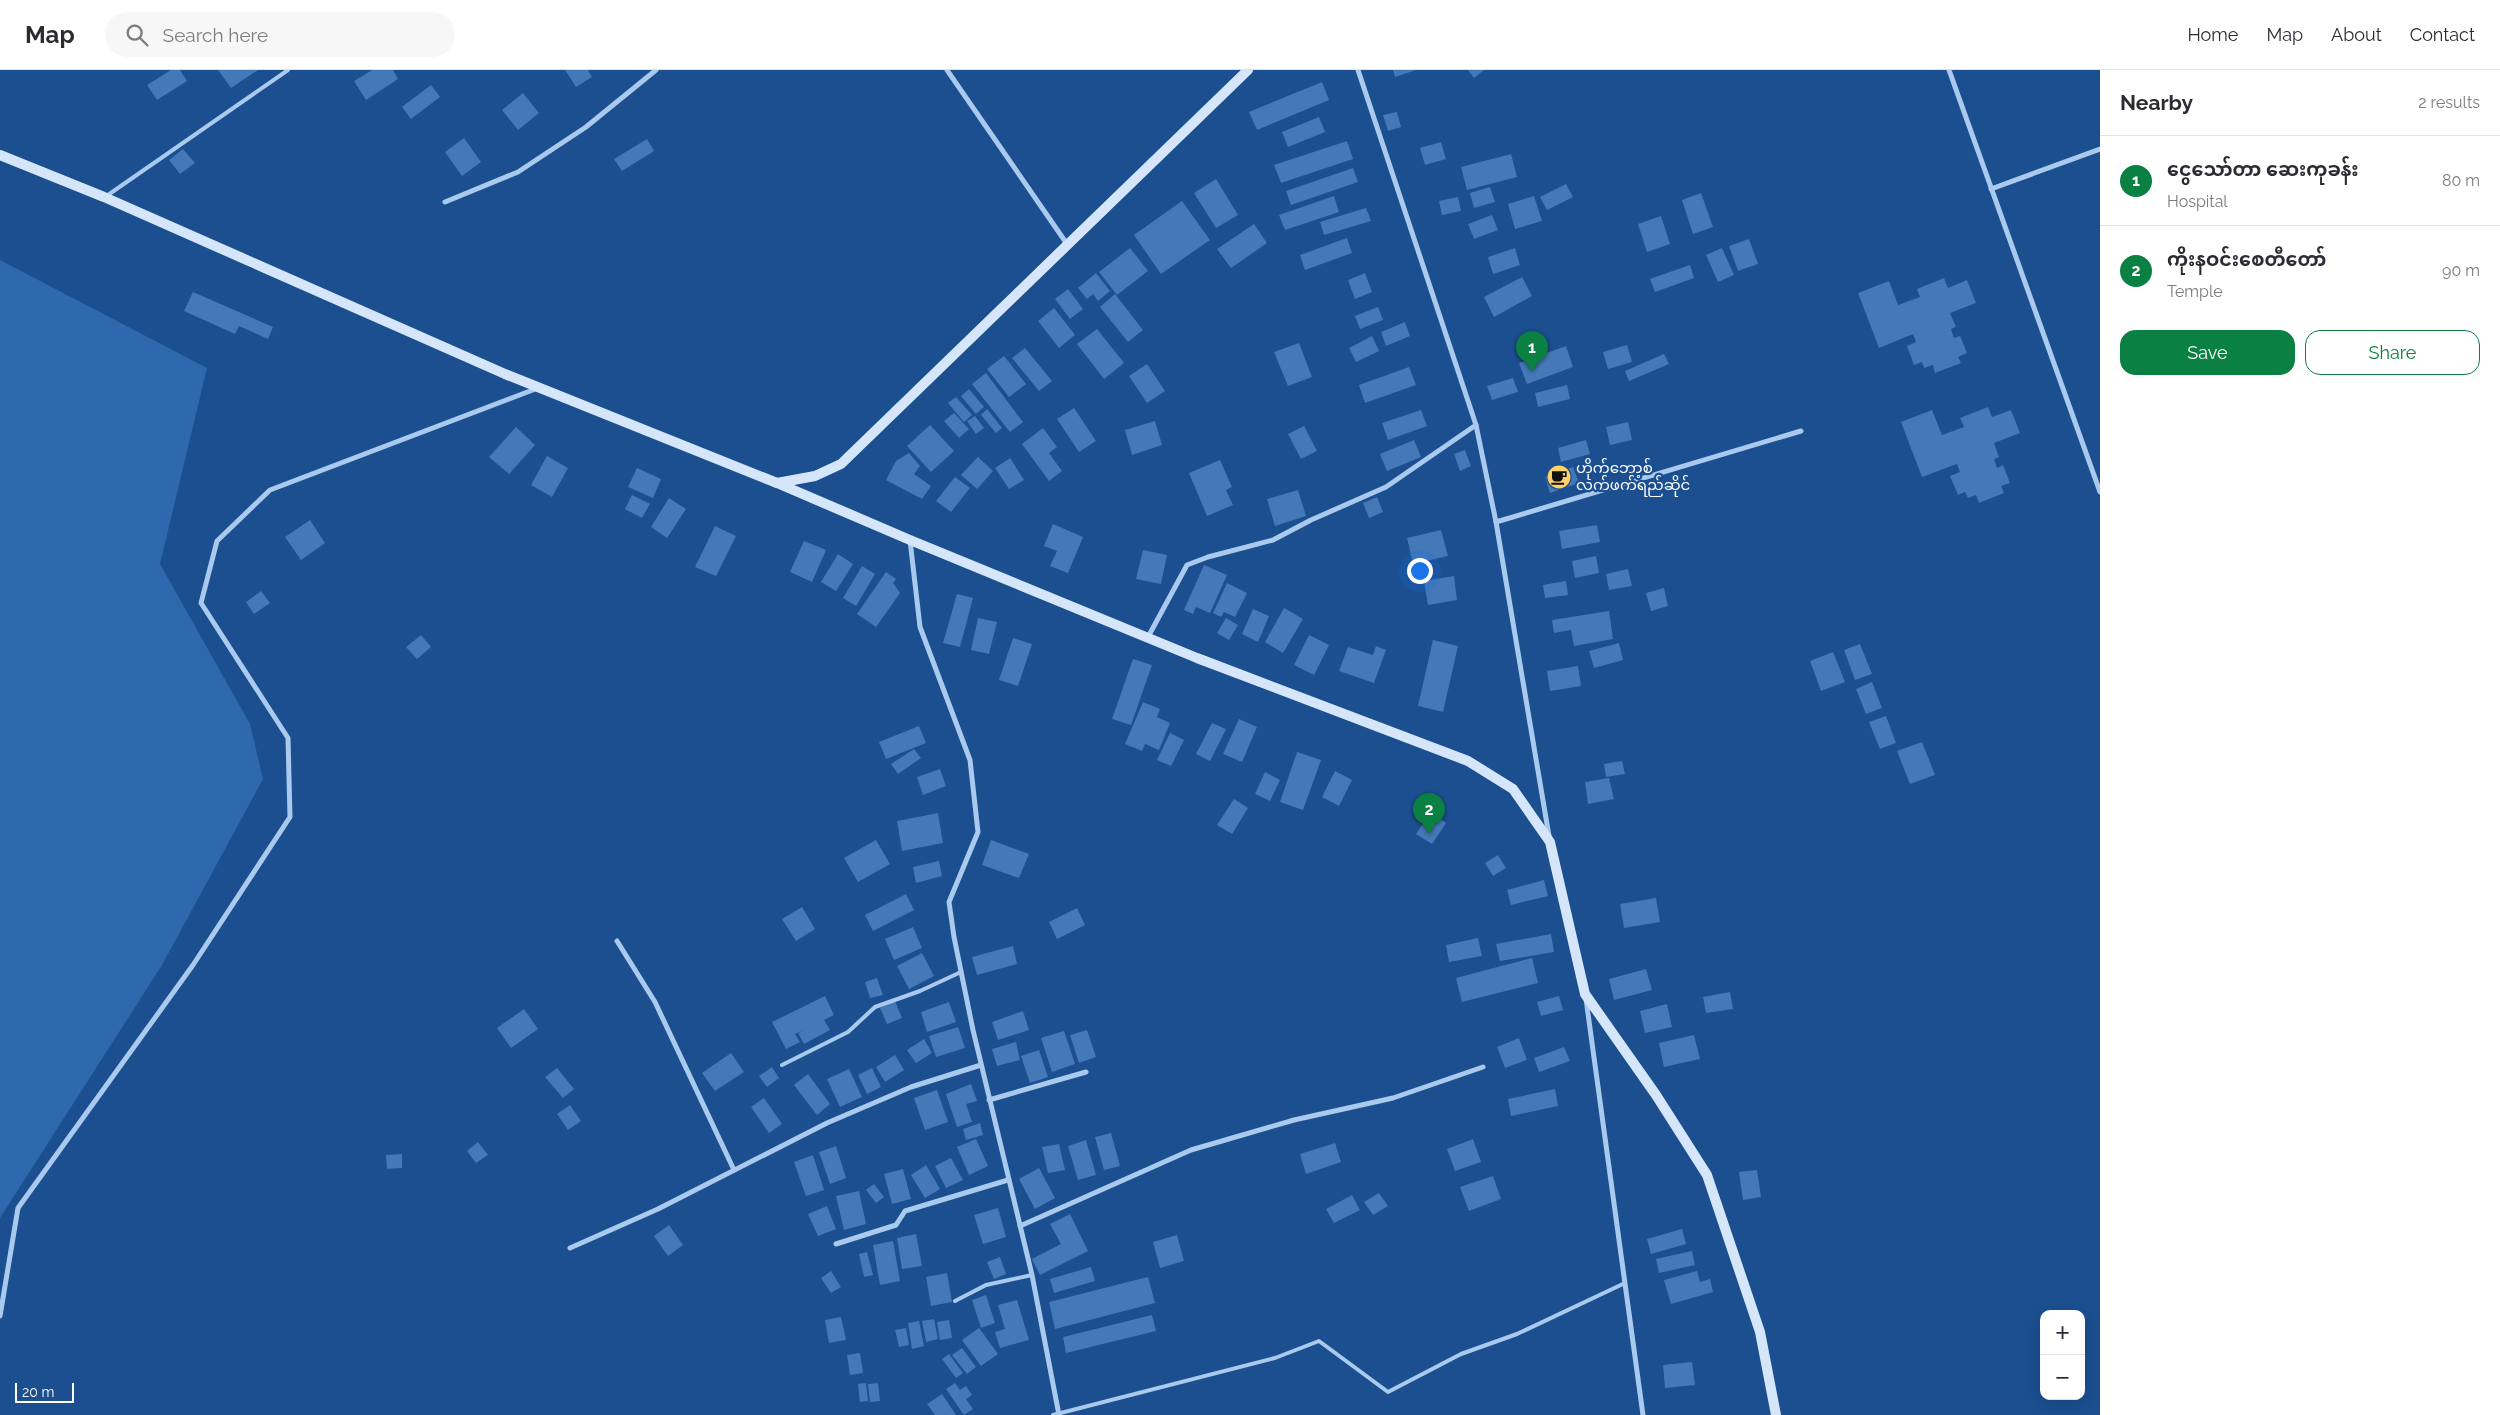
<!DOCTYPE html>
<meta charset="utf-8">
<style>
body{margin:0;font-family:Raleway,"Noto Sans Myanmar",sans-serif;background:#f7f7f7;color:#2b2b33}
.controls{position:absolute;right:15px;bottom:15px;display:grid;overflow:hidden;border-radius:10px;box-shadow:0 5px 20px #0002}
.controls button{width:45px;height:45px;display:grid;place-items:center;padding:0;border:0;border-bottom:1px solid #e1e1e2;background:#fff;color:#2b2b33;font:25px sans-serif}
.scale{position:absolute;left:15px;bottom:12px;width:59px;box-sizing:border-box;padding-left:5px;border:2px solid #fff;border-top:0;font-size:14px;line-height:18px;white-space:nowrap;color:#fff;-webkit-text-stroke:4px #1b4f8f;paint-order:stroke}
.you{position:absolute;left:1419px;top:500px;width:18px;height:18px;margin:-12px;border:4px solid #fff;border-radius:50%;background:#1a73e8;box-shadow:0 0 0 8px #1a73e833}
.badge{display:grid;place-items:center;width:32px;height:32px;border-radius:50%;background:#0b8043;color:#fff;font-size:16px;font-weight:700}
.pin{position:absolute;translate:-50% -41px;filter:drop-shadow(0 1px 2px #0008)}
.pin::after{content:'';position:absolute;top:26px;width:18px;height:15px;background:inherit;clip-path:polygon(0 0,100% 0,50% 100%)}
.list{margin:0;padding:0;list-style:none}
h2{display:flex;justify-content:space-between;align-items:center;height:65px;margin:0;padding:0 20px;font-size:21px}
h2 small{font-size:16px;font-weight:400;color:#7c7c81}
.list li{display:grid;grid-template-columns:32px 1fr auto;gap:15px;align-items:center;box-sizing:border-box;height:90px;padding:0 20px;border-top:1px solid #e1e1e2}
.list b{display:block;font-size:19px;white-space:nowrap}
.list p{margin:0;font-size:16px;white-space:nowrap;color:#7c7c81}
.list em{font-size:16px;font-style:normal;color:#7c7c81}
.actions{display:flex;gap:10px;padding:15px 20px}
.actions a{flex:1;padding:11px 0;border:1px solid #0b8043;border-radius:15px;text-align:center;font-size:18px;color:#0b8043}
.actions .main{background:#0b8043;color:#fff}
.icon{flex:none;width:28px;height:28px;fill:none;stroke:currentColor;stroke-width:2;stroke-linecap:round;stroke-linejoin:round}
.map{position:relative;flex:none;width:2100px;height:1345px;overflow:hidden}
header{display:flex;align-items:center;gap:30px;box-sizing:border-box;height:70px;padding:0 25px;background:#fff;border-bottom:1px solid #e1e1e2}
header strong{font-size:24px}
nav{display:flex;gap:28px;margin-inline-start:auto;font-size:18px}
.search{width:350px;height:45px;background:#f7f7f7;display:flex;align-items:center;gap:12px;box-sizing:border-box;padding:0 18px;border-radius:28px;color:#7c7c81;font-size:19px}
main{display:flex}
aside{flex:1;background:#fff}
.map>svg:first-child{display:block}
</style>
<header>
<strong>Map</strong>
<div class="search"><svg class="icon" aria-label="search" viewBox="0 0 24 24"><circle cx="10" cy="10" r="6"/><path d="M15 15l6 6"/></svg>Search here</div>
<nav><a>Home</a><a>Map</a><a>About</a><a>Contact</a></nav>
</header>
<main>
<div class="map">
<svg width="2100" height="1345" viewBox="0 0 2100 1345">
<rect width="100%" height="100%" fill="#1b4f8f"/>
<polygon fill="#2e69ad" points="0,190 207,298 160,494 250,654 263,709 162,895 0,1148"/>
<g fill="#4478b7">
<polygon points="171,0 180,0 187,11 157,30 147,15"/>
<polygon points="218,0 258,0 231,18"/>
<polygon points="372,0 393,0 398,9 366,30 354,11"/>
<polygon points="565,0 588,0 592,7 576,17"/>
<polygon points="1393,0 1416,0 1395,7"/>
<polygon points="1468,0 1484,0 1474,8"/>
<polygon points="1322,12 1329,30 1257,60 1249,42"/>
<polygon points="431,15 440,27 411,49 402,37"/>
<polygon points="523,23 539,43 518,60 502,40"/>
<polygon points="1397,42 1401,57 1388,61 1383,45"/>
<polygon points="1319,47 1325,62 1288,77 1282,62"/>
<polygon points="464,68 481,92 462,106 445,82"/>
<polygon points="647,69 654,81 622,101 614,89"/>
<polygon points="1347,71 1353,89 1281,113 1274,95"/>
<polygon points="1441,72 1446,89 1425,95 1420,78"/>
<polygon points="183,79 195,93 180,104 169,90"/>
<polygon points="1511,84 1517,107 1467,120 1461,97"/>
<polygon points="1353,98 1358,112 1291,135 1286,121"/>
<polygon points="1216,109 1238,145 1216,158 1194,123"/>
<polygon points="1566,114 1573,127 1547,140 1540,127"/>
<polygon points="1490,117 1495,132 1474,138 1470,123"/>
<polygon points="1701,123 1713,157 1693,164 1682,130"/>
<polygon points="1334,126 1339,142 1285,160 1279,145"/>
<polygon points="1534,126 1542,151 1515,159 1508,134"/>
<polygon points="1458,127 1461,141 1442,145 1439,131"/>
<polygon points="1182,131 1210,170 1161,204 1134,165"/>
<polygon points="1366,138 1371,151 1324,165 1320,152"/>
<polygon points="1492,145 1498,160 1474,169 1468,154"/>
<polygon points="1661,146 1670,174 1647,182 1638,154"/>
<polygon points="1254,154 1267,173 1231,198 1217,179"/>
<polygon points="1347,168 1352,183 1305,200 1300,185"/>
<polygon points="1749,169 1758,194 1738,201 1729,176"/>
<polygon points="1130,178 1148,201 1117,225 1099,202"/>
<polygon points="1515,178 1520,195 1493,204 1488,187"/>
<polygon points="1722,178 1734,205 1718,212 1706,185"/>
<polygon points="1690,195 1694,208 1655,222 1650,209"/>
<polygon points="1096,203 1110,221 1098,231 1093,224 1087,229 1078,218"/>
<polygon points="1365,203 1372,222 1355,229 1348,210"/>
<polygon points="1522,207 1532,226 1494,247 1484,227"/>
<polygon points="1944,208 1948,218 1967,210 1976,233 1950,243 1956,257 1951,259 1954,268 1960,266 1967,283 1958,287 1961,293 1935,303 1933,295 1924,298 1922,292 1914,295 1907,276 1916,272 1913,264 1879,278 1858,223 1889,211 1898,235 1920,227 1917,219"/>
<polygon points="1068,219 1083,239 1070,249 1055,229"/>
<polygon points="193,222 273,257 268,269 239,256 235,264 184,241"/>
<polygon points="1115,224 1143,260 1128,272 1100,237"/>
<polygon points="1378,237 1383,250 1360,259 1355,246"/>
<polygon points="1054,238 1075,265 1059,278 1038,251"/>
<polygon points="1405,252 1410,266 1386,276 1381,262"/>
<polygon points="1097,259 1124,293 1104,309 1077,274"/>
<polygon points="1372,266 1379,281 1356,292 1349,278"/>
<polygon points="1299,273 1312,307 1288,316 1274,282"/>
<polygon points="1627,275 1632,292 1608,299 1603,282"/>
<polygon points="1566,276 1573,297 1527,314 1519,293"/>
<polygon points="1025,278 1052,311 1039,321 1012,288"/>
<polygon points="1664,284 1669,294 1629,311 1625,301"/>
<polygon points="1004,286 1026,314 1009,327 987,299"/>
<polygon points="1147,294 1165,321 1147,333 1129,306"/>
<polygon points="1409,297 1416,315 1365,333 1359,315"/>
<polygon points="986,303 1023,352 1010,362 972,314"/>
<polygon points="1513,308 1518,322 1492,330 1487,316"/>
<polygon points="1567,315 1570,329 1538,337 1535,323"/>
<polygon points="969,319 984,337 976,344 961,326"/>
<polygon points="956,327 972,345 964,352 948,333"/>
<polygon points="1988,337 1992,347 2011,340 2020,363 1994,373 1999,387 1994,389 1997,398 2003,395 2010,413 2001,416 2004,423 1979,433 1976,425 1968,428 1965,422 1958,425 1950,406 1960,402 1957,394 1922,407 1901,352 1932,340 1942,365 1964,357 1960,348"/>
<polygon points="1074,338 1096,371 1079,382 1057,349"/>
<polygon points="987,339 1002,358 996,363 981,345"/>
<polygon points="1421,340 1427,356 1388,370 1382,353"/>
<polygon points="954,343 969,359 959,368 944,351"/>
<polygon points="975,346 984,358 976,364 967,351"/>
<polygon points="1155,351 1162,375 1132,385 1125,360"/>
<polygon points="1628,352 1632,370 1610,375 1606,357"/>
<polygon points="930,355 954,381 931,402 907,376"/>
<polygon points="1304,356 1317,381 1301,389 1288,364"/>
<polygon points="516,357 535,375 509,404 489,387"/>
<polygon points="1043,358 1057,377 1049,383 1062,401 1049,411 1022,374"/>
<polygon points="1414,370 1421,387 1387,401 1380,384"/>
<polygon points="1586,370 1590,384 1561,392 1558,378"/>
<polygon points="1465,380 1471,396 1460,401 1454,384"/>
<polygon points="909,383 920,396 914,404 931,416 922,429 886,410 896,391"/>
<polygon points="547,386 568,398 552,427 531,415"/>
<polygon points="978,387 993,401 977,419 961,405"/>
<polygon points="1010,388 1024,410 1009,419 995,398"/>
<polygon points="1220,390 1232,417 1226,420 1233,435 1207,446 1189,403"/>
<polygon points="1573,397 1579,413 1550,423 1545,407"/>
<polygon points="637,398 661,409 653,428 628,417"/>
<polygon points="955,407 970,418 951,442 936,431"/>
<polygon points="1298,420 1306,446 1275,456 1267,429"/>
<polygon points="632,425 650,434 642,448 625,439"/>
<polygon points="1377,427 1383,442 1369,448 1363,433"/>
<polygon points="669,428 686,439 667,468 651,457"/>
<polygon points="310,450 325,473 301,490 285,467"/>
<polygon points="1053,454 1083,467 1068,503 1050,496 1057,481 1044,476"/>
<polygon points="1597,455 1600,472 1562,479 1559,461"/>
<polygon points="715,456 736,466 716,506 695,497"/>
<polygon points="1441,460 1448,486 1413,494 1407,468"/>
<polygon points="804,471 826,480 812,512 790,502"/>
<polygon points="1143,480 1167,485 1161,514 1136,509"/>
<polygon points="838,484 853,494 836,521 821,512"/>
<polygon points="1596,486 1599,503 1575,508 1572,491"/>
<polygon points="1204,495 1227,505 1210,543 1196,537 1193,544 1184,540"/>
<polygon points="862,496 875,504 856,536 843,528"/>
<polygon points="1628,499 1632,516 1609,520 1606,504"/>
<polygon points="886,502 896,509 893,513 900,523 876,557 857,544"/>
<polygon points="1454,506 1457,530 1428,535 1424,511"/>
<polygon points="1566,511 1568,525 1545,528 1543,515"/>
<polygon points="1227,513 1247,523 1235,547 1224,542 1221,547 1213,543"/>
<polygon points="1664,518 1668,536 1651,541 1646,523"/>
<polygon points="261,521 270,533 254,544 246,532"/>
<polygon points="957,524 973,528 960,577 943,573"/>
<polygon points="1284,538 1303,549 1283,583 1265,572"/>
<polygon points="1253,539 1269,546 1258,572 1242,564"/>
<polygon points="1609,541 1613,569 1574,576 1571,560 1554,563 1552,550"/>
<polygon points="978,548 997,552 989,584 971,580"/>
<polygon points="1226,548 1238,555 1229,570 1217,563"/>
<polygon points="421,565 431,577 417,589 406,577"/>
<polygon points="1309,565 1329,575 1314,605 1294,595"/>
<polygon points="1013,568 1032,574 1018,616 999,610"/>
<polygon points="1433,570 1458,576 1443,642 1418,636"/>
<polygon points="1619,573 1623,590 1594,598 1589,581"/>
<polygon points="1860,574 1872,604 1855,610 1844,580"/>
<polygon points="1376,576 1386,580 1374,613 1339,601 1348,577 1373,585"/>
<polygon points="1833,582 1845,612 1821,621 1810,591"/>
<polygon points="1133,589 1152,595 1131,655 1112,649"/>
<polygon points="1578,596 1581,616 1550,621 1547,601"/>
<polygon points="1872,612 1882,638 1866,644 1856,619"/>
<polygon points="1143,632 1160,639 1157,647 1170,653 1159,680 1145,674 1142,681 1125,674"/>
<polygon points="1886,646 1896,673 1880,679 1869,652"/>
<polygon points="1239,649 1257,657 1242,692 1223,684"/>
<polygon points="1212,653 1226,659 1210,691 1196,684"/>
<polygon points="919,656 926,673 886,689 879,672"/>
<polygon points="1170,663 1184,670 1171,696 1157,690"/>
<polygon points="1922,672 1935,705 1910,714 1897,681"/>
<polygon points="914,679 921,688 898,704 891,694"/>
<polygon points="1297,682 1321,690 1303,740 1280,732"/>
<polygon points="1622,691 1625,704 1606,707 1604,694"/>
<polygon points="940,699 946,716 923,725 917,707"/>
<polygon points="1335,701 1352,710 1339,736 1322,727"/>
<polygon points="1265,702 1280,710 1270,731 1255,724"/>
<polygon points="1609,708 1614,729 1588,734 1585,712"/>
<polygon points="1234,729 1248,738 1232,764 1217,755"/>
<polygon points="1431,742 1446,753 1432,774 1416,764"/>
<polygon points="938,743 943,773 902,781 897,751"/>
<polygon points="876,770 890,794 858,812 844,788"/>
<polygon points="991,770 1029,784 1019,808 982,795"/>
<polygon points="1498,785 1506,798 1493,806 1485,793"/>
<polygon points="939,791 942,806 916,813 913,797"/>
<polygon points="1544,810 1548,826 1511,835 1507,820"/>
<polygon points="906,824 914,840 873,861 865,845"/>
<polygon points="1656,828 1660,852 1624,858 1620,834"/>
<polygon points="802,837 815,859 796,871 782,849"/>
<polygon points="1077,838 1085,855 1057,869 1049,852"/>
<polygon points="913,857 922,878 894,890 885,869"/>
<polygon points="1551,864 1554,882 1500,891 1496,874"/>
<polygon points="1478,868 1482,886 1449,892 1446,875"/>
<polygon points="1013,876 1017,894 977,905 972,887"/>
<polygon points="922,883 934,906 909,919 897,896"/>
<polygon points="1532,888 1538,913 1462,932 1456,908"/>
<polygon points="1646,899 1652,920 1614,930 1609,909"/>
<polygon points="877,908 883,925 870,928 865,912"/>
<polygon points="1730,922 1733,939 1706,943 1703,927"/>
<polygon points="825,926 834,945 824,950 830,960 804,974 798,963 805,959 795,964 800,972 786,979 772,952"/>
<polygon points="1559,926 1563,940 1541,946 1537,932"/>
<polygon points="895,931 902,948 887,954 880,938"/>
<polygon points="949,932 956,952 927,962 921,942"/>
<polygon points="1667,934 1672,957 1645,963 1640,941"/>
<polygon points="524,939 538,959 511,978 497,958"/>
<polygon points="1023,941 1029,960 998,970 992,952"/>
<polygon points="958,957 965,978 936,987 929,966"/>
<polygon points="1087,960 1096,987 1079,993 1070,965"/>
<polygon points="1064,961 1075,994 1052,1002 1041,968"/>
<polygon points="1694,965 1700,989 1664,997 1659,973"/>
<polygon points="1519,968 1527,990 1505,998 1497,977"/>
<polygon points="924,969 932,983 916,993 907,980"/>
<polygon points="1016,972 1020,990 997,996 992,979"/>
<polygon points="1564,977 1570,991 1539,1002 1534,988"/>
<polygon points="1039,980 1048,1007 1030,1013 1021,986"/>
<polygon points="731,983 744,1002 715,1021 702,1003"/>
<polygon points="895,985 904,1000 885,1012 876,997"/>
<polygon points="772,997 779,1008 767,1017 759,1006"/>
<polygon points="557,998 574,1019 563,1028 545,1007"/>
<polygon points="872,998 881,1017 867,1024 858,1005"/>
<polygon points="849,999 862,1027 840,1037 827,1009"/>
<polygon points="808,1004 830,1034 817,1045 794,1015"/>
<polygon points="971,1014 977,1031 966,1034 972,1052 957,1057 946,1024"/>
<polygon points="1555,1019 1558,1036 1511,1046 1508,1029"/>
<polygon points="937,1020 948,1052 925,1060 914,1028"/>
<polygon points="764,1028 782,1054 769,1063 751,1037"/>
<polygon points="570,1035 581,1051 568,1060 557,1044"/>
<polygon points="980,1053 983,1065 966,1070 963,1059"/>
<polygon points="1111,1063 1120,1096 1104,1100 1095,1067"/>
<polygon points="976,1069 988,1096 969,1105 957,1077"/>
<polygon points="1473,1069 1481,1092 1455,1101 1447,1079"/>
<polygon points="1086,1070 1096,1105 1078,1110 1068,1076"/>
<polygon points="478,1072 488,1085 476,1093 467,1081"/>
<polygon points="1335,1073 1341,1092 1306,1104 1300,1084"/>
<polygon points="1059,1074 1065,1100 1048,1103 1042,1077"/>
<polygon points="836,1076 846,1108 830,1114 819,1082"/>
<polygon points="402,1084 402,1098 387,1099 386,1085"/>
<polygon points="813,1085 824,1120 806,1126 794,1092"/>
<polygon points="951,1088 963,1110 946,1118 935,1096"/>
<polygon points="926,1095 940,1119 925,1128 911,1105"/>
<polygon points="1039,1098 1055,1128 1035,1139 1019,1109"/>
<polygon points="903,1099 911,1129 892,1134 884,1104"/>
<polygon points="1757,1100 1761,1127 1743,1130 1739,1102"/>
<polygon points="1493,1106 1501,1129 1469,1141 1460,1117"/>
<polygon points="874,1114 884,1127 876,1133 866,1120"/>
<polygon points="859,1121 866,1154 844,1160 836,1126"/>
<polygon points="1379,1123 1388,1136 1373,1145 1364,1132"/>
<polygon points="1352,1125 1360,1140 1334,1153 1326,1139"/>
<polygon points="827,1136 836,1159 818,1166 808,1144"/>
<polygon points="998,1138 1006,1167 983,1174 974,1145"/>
<polygon points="1070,1144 1088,1181 1040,1205 1032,1189 1061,1174 1050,1154"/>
<polygon points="669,1155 683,1175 668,1186 654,1166"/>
<polygon points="1682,1159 1686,1174 1651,1184 1647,1169"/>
<polygon points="916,1164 922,1196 902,1199 897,1168"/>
<polygon points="1177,1165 1184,1191 1160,1198 1153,1172"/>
<polygon points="893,1171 900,1211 880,1215 873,1175"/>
<polygon points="1692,1181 1695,1195 1659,1203 1656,1189"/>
<polygon points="867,1182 873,1205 864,1207 859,1184"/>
<polygon points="1000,1187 1006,1204 994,1209 987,1192"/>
<polygon points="1091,1197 1095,1211 1054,1223 1050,1209"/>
<polygon points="831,1201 841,1217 831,1223 821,1208"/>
<polygon points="1697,1201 1700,1212 1710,1209 1713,1222 1671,1234 1664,1210"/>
<polygon points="947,1203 952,1232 931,1236 926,1207"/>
<polygon points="1148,1207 1155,1233 1055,1259 1049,1232"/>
<polygon points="986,1225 995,1253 981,1258 972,1230"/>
<polygon points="1017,1230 1029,1270 1000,1278 995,1262 1005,1259 998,1235"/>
<polygon points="1152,1245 1156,1261 1066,1283 1063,1267"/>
<polygon points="841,1247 846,1270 829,1273 825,1250"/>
<polygon points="934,1249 938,1269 926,1272 922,1251"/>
<polygon points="949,1250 952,1268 940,1270 937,1252"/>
<polygon points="919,1251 924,1276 912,1279 908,1253"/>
<polygon points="906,1258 909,1275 899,1277 895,1260"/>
<polygon points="979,1258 998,1284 981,1296 962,1270"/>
<polygon points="962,1278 976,1297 967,1304 952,1285"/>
<polygon points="860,1283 863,1303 850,1305 847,1285"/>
<polygon points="949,1284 963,1303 956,1308 942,1289"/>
<polygon points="1692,1292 1695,1315 1665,1318 1663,1295"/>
<polygon points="866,1313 868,1331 860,1332 858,1314"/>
<polygon points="878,1313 880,1331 870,1332 868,1314"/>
<polygon points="955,1313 960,1320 966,1316 972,1325 966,1329 973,1339 964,1345 946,1319"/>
<polygon points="942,1324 956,1345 935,1345 927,1334"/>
</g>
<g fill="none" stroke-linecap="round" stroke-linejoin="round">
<g stroke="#a9c9ee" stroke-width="4">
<polyline points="105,127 288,0"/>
<polyline points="782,995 848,962 875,937 920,921 961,902"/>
<polyline points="955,1231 986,1215 1032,1205"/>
<polyline points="1053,1345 1275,1288 1319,1271 1388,1322 1461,1284 1517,1264 1625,1213"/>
</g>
<g stroke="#a9c9ee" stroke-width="5">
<polyline points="947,0 1067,174"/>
<polyline points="1358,0 1476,355 1496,452 1549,766"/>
<polyline points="1949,0 2100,422"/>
<polyline points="1991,119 2100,79"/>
<polyline points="445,132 518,102 586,57 656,0"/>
<polyline points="1496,452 1801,361"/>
<polyline points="910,470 920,557 970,690 978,762 949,832 954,867 973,960 1032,1205 1059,1345"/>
<polyline points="1148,567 1187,495 1208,487 1273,470 1311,450 1386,417 1476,355"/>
<polyline points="617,871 655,932 734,1100"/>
<polyline points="1586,929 1643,1345"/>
<polyline points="989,1030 1086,1002"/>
<polyline points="1020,1156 1191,1080 1294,1050 1393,1028 1483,997"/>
<polyline points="836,1174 896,1155 905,1141 1008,1110"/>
<polyline points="570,1178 658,1139 827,1053 911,1017 981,995"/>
<polyline points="0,1246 18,1138 193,895 290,747 288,668 201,533 217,471 270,420 538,318"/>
</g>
<g stroke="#d6e6fa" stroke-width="10">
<polyline points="0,85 104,127 505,304 777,413 910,470 1197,588 1468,691 1513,719 1550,772 1585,924 1656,1025 1707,1105 1760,1262 1776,1345"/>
<polyline points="777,413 815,406 841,394 1248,0"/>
</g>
</g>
<defs>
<symbol id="cafe-disc" viewBox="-11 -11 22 22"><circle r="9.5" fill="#ffd166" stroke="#1b4f8f"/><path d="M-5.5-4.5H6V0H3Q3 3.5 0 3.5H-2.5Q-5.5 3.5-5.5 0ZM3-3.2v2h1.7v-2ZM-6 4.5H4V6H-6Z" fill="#111"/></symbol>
</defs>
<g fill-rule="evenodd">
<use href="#cafe-disc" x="1545" y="393" width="28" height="28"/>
</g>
<g text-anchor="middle" stroke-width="4.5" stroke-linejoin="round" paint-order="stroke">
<g font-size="15" fill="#fff" stroke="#1b4f8f" text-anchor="start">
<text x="1576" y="403">ဟိုက်ဘော့စ်<tspan x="1576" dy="17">လက်ဖက်ရည်ဆိုင်</tspan></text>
</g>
</g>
</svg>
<div class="controls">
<button>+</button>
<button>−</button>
</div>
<div class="scale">20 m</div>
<div class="you"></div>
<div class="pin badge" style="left:1532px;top:302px">1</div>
<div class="pin badge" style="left:1429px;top:764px">2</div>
</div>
<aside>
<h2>Nearby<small>2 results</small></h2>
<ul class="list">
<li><span class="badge">1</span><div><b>ငွေသော်တာ ဆေးကုခန်း</b><p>Hospital</p></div><em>80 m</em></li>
<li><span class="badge">2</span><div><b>ကိုးနဝင်းစေတီတော်</b><p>Temple</p></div><em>90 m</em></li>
</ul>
<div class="actions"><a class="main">Save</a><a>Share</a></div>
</aside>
</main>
